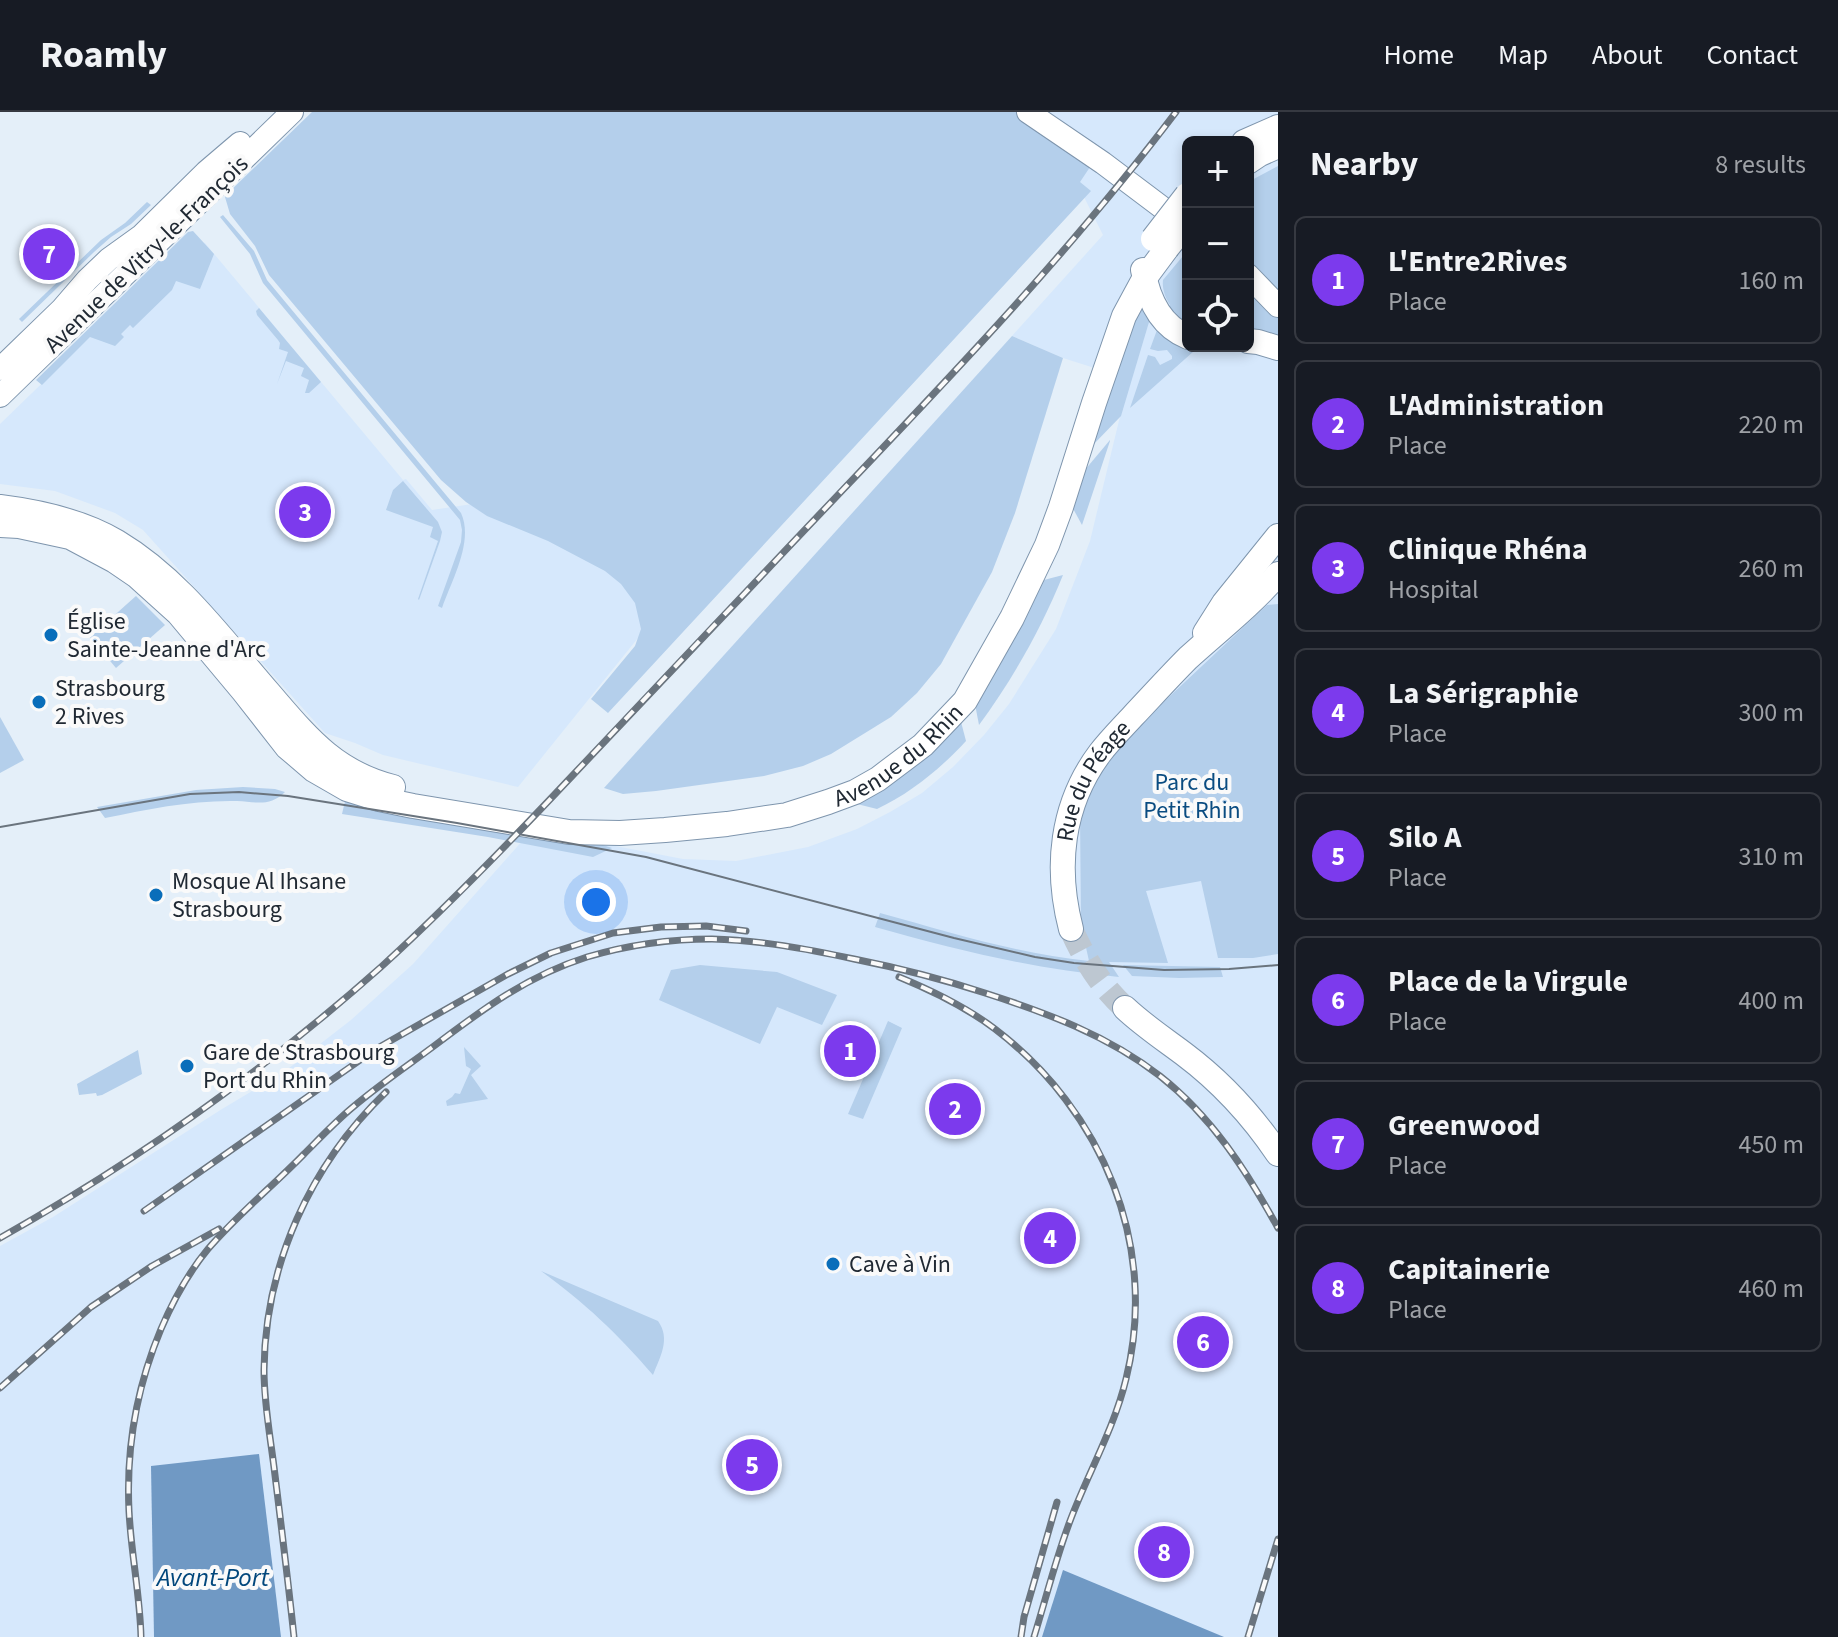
<!DOCTYPE html>
<meta charset="utf-8">
<style>
body{margin:0;font-family:"Source Sans 3",sans-serif;background:#20242c;color:#f1f3f6}
.controls{position:absolute;right:24px;top:24px;display:grid;overflow:hidden;border-radius:12px;box-shadow:0 4px 12px #0003}
.controls button{width:72px;height:72px;display:grid;place-items:center;padding:0;border:0;border-bottom:2px solid #363941;background:#171b24;color:#f1f3f6;font:40px sans-serif}
.you{position:absolute;left:596px;top:790px;width:28px;height:28px;margin:-20px;border:6px solid #fff;border-radius:50%;background:#1a73e8;box-shadow:0 0 0 12px #1a73e833}
.badge{display:grid;place-items:center;width:52px;height:52px;border-radius:50%;background:#7c3aed;color:#fff;font-size:26px;font-weight:700}
.pin{position:absolute;translate:-50% -50%;border:4px solid #fff;box-shadow:0 2px 8px #0006}
.list{margin:0;padding:0;list-style:none}
h2{display:flex;justify-content:space-between;align-items:center;height:104px;margin:0;padding:0 32px;font-size:34px}
h2 small{font-size:26px;font-weight:400;color:#9ea1a6}
.list li{display:grid;grid-template-columns:52px 1fr auto;gap:24px;align-items:center;box-sizing:border-box;height:128px;margin:0 16px 16px;padding:0 16px;border:2px solid #363941;border-radius:12px}
.list b{display:block;font-size:30px;white-space:nowrap}
.list p{margin:0;font-size:26px;white-space:nowrap;color:#9ea1a6}
.list em{font-size:26px;font-style:normal;color:#9ea1a6}
.icon{flex:none;width:44px;height:44px;fill:none;stroke:currentColor;stroke-width:2;stroke-linecap:round;stroke-linejoin:round}
.map{position:relative;flex:none;width:1278px;height:1525px;overflow:hidden}
header{display:flex;align-items:center;gap:48px;box-sizing:border-box;height:112px;padding:0 40px;background:#171b24;border-bottom:2px solid #363941}
header strong{font-size:38px}
nav{display:flex;gap:44px;margin-inline-start:auto;font-size:28px}
main{display:flex}
aside{flex:1;background:#171b24}
.map>svg:first-child{display:block}
</style>
<header>
<strong>Roamly</strong>
<nav><a>Home</a><a>Map</a><a>About</a><a>Contact</a></nav>
</header>
<main>
<div class="map">
<svg width="1278" height="1525" viewBox="0 0 1278 1525">
<rect width="100%" height="100%" fill="#e4eff9"/>
<g fill="#d6e8fc" fill-rule="evenodd">
<path d="M980 0H1278V1525H0V1134L53 1105 222 997 284 960 351 908 413 852 532 718 683 747 736 749 808 735 857 717 890 700 922 681 953 655 984 623 1009 592 1056 517 1090 429 1129 267 1063 246 1012 224 1103 123 1082 81ZM1188 30H1248V234H1188Z"/>
<polygon points="191,127 205,131 403,368 406,367 432,398 479,391 638,463 646,516 518,675 383,643 355,631 325,621 143,418 115,401 55,379 0,372 0,312"/>
</g>
<g fill="#b4cfeb">
<polygon points="312,0 1018,0 1090,55 1080,70 1091,79 608,601 591,587 635,534 641,517 635,491 621,472 605,459 548,429 487,404 466,390 441,368 269,163 255,134 230,102 225,85 227,82"/>
<polygon points="1278,54 1278,182 1248,152 1248,70"/>
<polygon points="147,90 151,93 131,112 111,125 94,140 22,210 19,207 101,128 125,111"/>
<path d="M223 103 254 139 267 168 461 401C474 429 452 468 442 496L438 494 461 430 462 418 460 408 263 171 250 142 220 105Z"/>
<polygon points="193,119 214,142 200,177 176,169 172,178 133,216 130,213 121,222 124,225 115,234 90,225 42,273 36,268 188,120"/>
<path d="M1188 138V219L1164 200 1170 193C1165 185 1162 177 1163 168Z"/>
<polygon points="1248,169 1278,202 1278,228 1248,222"/>
<polygon points="1138,190 1152,200 1121,304 1090,336"/>
<polygon points="259,196 321,270 309,281 305,281 309,268 301,264 304,256 286,249 277,272 288,240 279,237 280,231 278,228 257,203 256,199"/>
<polygon points="1157,218 1165,225 1194,239 1130,296 1148,243 1155,245 1160,253 1172,247 1172,244 1167,238 1158,239 1150,237"/>
<polygon points="1012,224 1063,246 1015,401 992,460 941,552 917,581 891,605 831,642 803,654 764,664 656,679 623,682 604,676"/>
<polygon points="1110,328 1110,329 1082,413 1070,391 1084,359"/>
<polygon points="403,369 438,410 442,420 440,429 419,488 418,487 438,429 430,425 433,415 386,398 393,378"/>
<path d="M1063 463C1042 515 1013 567 979 613L974 587 1040 469Z"/>
<polygon points="136,484 165,513 116,556 90,525"/>
<path d="M1278 492V842L1253 846H1218L1201 769 1146 779 1168 851 1109 850 1119 865C1033 857 957 838 875 815L880 801C949 820 1018 842 1089 849L1081 813 1080 702 1100 659 1138 614 1267 493Z"/>
<polygon points="0,605 24,648 0,661"/>
<path d="M960 606 966 629C941 656 911 681 877 697L849 690Z"/>
<path d="M243 675 275 677 285 680C270 695 256 690 237 689 192 688 149 697 105 706L97 695 196 678Z"/>
<polygon points="346,685 600,732 612,736 593,745 488,725 342,702"/>
<polygon points="700,853 777,860 837,883 822,913 777,895 760,932 659,888 671,858"/>
<polygon points="1123,853 1220,855 1223,865 1179,866 1132,864"/>
<polygon points="888,909 902,916 863,1007 848,1002"/>
<polygon points="464,935 481,954 471,963 488,987 447,994 446,989 452,985 455,981 460,982 471,957 466,954"/>
<polygon points="138,938 142,962 102,983 97,984 96,981 79,983 77,972"/>
<path d="M541 1159 658 1209C671 1227 660 1245 653 1263 618 1222 585 1191 541 1159Z"/>
</g>
<g fill="#7099c4">
<polygon points="259,1342 281,1525 154,1525 151,1354"/>
<polygon points="1063,1458 1224,1525 1042,1525"/>
</g>
<g fill="none" stroke-linecap="round" stroke-linejoin="round">
<path stroke="#bdc7d1" stroke-width="24" stroke-dasharray="24 12" stroke-linecap="butt" d="M1071 817C1085 848 1100 873 1125 896"/>
<defs>
<g id="secondary">
<polyline points="1028,0 1103,51 1184,112"/>
<polyline points="1248,163 1278,194"/>
<polyline points="0,257 62,197 87,168 109,147 141,124 206,60 240,31"/>
<polyline points="0,284 292,0"/>
</g>
<g id="primary">
<polyline points="1244,30 1278,15"/>
<polyline points="1248,50 1260,42 1278,34"/>
<path d="M1143 158C1148 186 1160 214 1188 225"/>
<polyline points="1248,229 1258,230 1278,236"/>
<path d="M0 395C40 400 82 409 117 430 179 467 222 527 269 581 307 625 334 660 393 675"/>
<path id="s1" d="M0 413 19 414 70 425 115 449 137 464 178 501 244 580 287 635 314 658 347 677 379 687 413 694 569 720 620 721 665 718 727 712 787 703 828 690 855 680 878 667 923 633 965 589 1012 506 1047 433 1061 395 1094 291 1124 204 1144 167 1167 136"/>
<polyline points="1205,521 1224,491 1278,424"/>
<path id="s2" d="M1071 817C1055 756 1061 693 1100 641 1110 628 1122 616 1133 604 1151 585 1169 565 1188 546 1219 518 1251 493 1278 462"/>
<path d="M1125 896C1143 913 1164 927 1184 942 1220 969 1253 1005 1278 1042"/>
</g>
</defs>
<use href="#secondary" stroke="#7e95ad" stroke-width="24"/>
<use href="#primary" stroke="#7e95ad" stroke-width="26"/>
<use href="#secondary" stroke="#fff" stroke-width="22"/>
<use href="#primary" stroke="#fff" stroke-width="24"/>
<polyline stroke="#6a747e" stroke-width="2" points="0,715 190,682 239,680 288,684 457,711 646,745 954,826 1035,845 1074,851 1164,858 1229,857 1278,853"/>
<defs>
<g id="rail">
<path d="M899 865C933 879 966 895 995 917 1103 999 1159 1134 1126 1267 1114 1317 1088 1361 1070 1409 1056 1446 1046 1486 1034 1525"/>
<polyline points="144,1099 376,937 508,862 551,841 613,821 661,815 706,814 746,819"/>
<path d="M0 1126C137 1049 264 959 381 855 448 794 511 729 573 663 637 595 701 527 765 460 906 310 1052 164 1176 0"/>
<polyline points="0,1276 91,1195 152,1154 219,1117"/>
<path d="M141 1525C140 1483 131 1441 129 1399 126 1337 137 1274 161 1217 173 1189 188 1161 208 1137 237 1103 273 1074 304 1042 320 1026 336 1009 353 995 379 973 407 954 434 934 483 897 527 864 587 845 628 833 669 827 712 827 760 828 807 837 854 847 899 856 942 867 985 881 1047 901 1107 923 1160 964 1212 1005 1246 1058 1278 1116"/>
<path d="M294 1525C288 1468 281 1412 274 1355 270 1323 264 1291 264 1258 265 1153 310 1053 386 980"/>
<polyline points="1021,1525 1024,1505 1057,1390"/>
<polyline points="1248,1525 1278,1427"/>
</g>
</defs>
<use href="#rail" stroke="#6a747e" stroke-width="7"/>
<use href="#rail" stroke="#fafafa" stroke-width="4" stroke-dasharray="12" stroke-linecap="butt"/>
<defs>
<g id="primary-bridge">
<polyline points="1153,127 1187,83"/>
<polyline points="1167,136 1188,110"/>
</g>
</defs>
<use href="#primary-bridge" stroke="#7e95ad" stroke-width="26" stroke-linecap="butt"/>
<use href="#primary-bridge" stroke="#fff" stroke-width="24"/>
</g>
<g fill="#0a6eba" stroke="#fafafa" stroke-width="3">
<circle cx="51" cy="523" r="8"/>
<circle cx="39" cy="590" r="8"/>
<circle cx="156" cy="783" r="8"/>
<circle cx="187" cy="954" r="8"/>
<circle cx="833" cy="1152" r="8"/>
</g>
<g text-anchor="middle" stroke-width="8" stroke-linejoin="round" paint-order="stroke">
<g font-size="24" fill="#202933" stroke="#fafafa">
<text transform="translate(146 142) rotate(-44)" y="8">Avenue de Vitry-le-François</text>
<text dy="8" stroke="none"><textPath href="#s1" startOffset="1024">Avenue du Rhin</textPath></text>
<text dy="8" stroke="none"><textPath href="#s2" startOffset="156">Rue du Péage</textPath></text>
</g>
<g font-size="24" fill="#202933" stroke="#fafafa" text-anchor="start">
<text x="67" y="517">Église<tspan x="67" dy="28">Sainte-Jeanne d'Arc</tspan></text>
<text x="55" y="584">Strasbourg<tspan x="55" dy="28">2 Rives</tspan></text>
<text x="172" y="777">Mosque Al Ihsane<tspan x="172" dy="28">Strasbourg</tspan></text>
<text x="203" y="948">Gare de Strasbourg<tspan x="203" dy="28">Port du Rhin</tspan></text>
<text x="849" y="1160">Cave à Vin</text>
</g>
<g font-size="24" fill="#0a4c81" stroke="#fafafa">
<text x="1192" y="678">Parc du<tspan x="1192" dy="28">Petit Rhin</tspan></text>
</g>
<g font-size="26" font-style="italic" fill="#02477c" stroke="#fafafa">
<text x="213" y="1474">Avant-Port</text>
</g>
</g>
</svg>
<div class="controls">
<button>+</button>
<button>−</button>
<button><svg class="icon" aria-label="locate" viewBox="0 0 24 24"><circle cx="12" cy="12" r="6"/><path d="M12 2v4M12 18v4M2 12h4M18 12h4"/></svg></button>
</div>
<div class="you"></div>
<div class="pin badge" style="left:850px;top:939px">1</div>
<div class="pin badge" style="left:955px;top:997px">2</div>
<div class="pin badge" style="left:305px;top:400px">3</div>
<div class="pin badge" style="left:1050px;top:1126px">4</div>
<div class="pin badge" style="left:752px;top:1353px">5</div>
<div class="pin badge" style="left:1203px;top:1230px">6</div>
<div class="pin badge" style="left:49px;top:142px">7</div>
<div class="pin badge" style="left:1164px;top:1440px">8</div>
</div>
<aside>
<h2>Nearby<small>8 results</small></h2>
<ul class="list">
<li><span class="badge">1</span><div><b>L'Entre2Rives</b><p>Place</p></div><em>160 m</em></li>
<li><span class="badge">2</span><div><b>L'Administration</b><p>Place</p></div><em>220 m</em></li>
<li><span class="badge">3</span><div><b>Clinique Rhéna</b><p>Hospital</p></div><em>260 m</em></li>
<li><span class="badge">4</span><div><b>La Sérigraphie</b><p>Place</p></div><em>300 m</em></li>
<li><span class="badge">5</span><div><b>Silo A</b><p>Place</p></div><em>310 m</em></li>
<li><span class="badge">6</span><div><b>Place de la Virgule</b><p>Place</p></div><em>400 m</em></li>
<li><span class="badge">7</span><div><b>Greenwood</b><p>Place</p></div><em>450 m</em></li>
<li><span class="badge">8</span><div><b>Capitainerie</b><p>Place</p></div><em>460 m</em></li>
</ul>
</aside>
</main>
